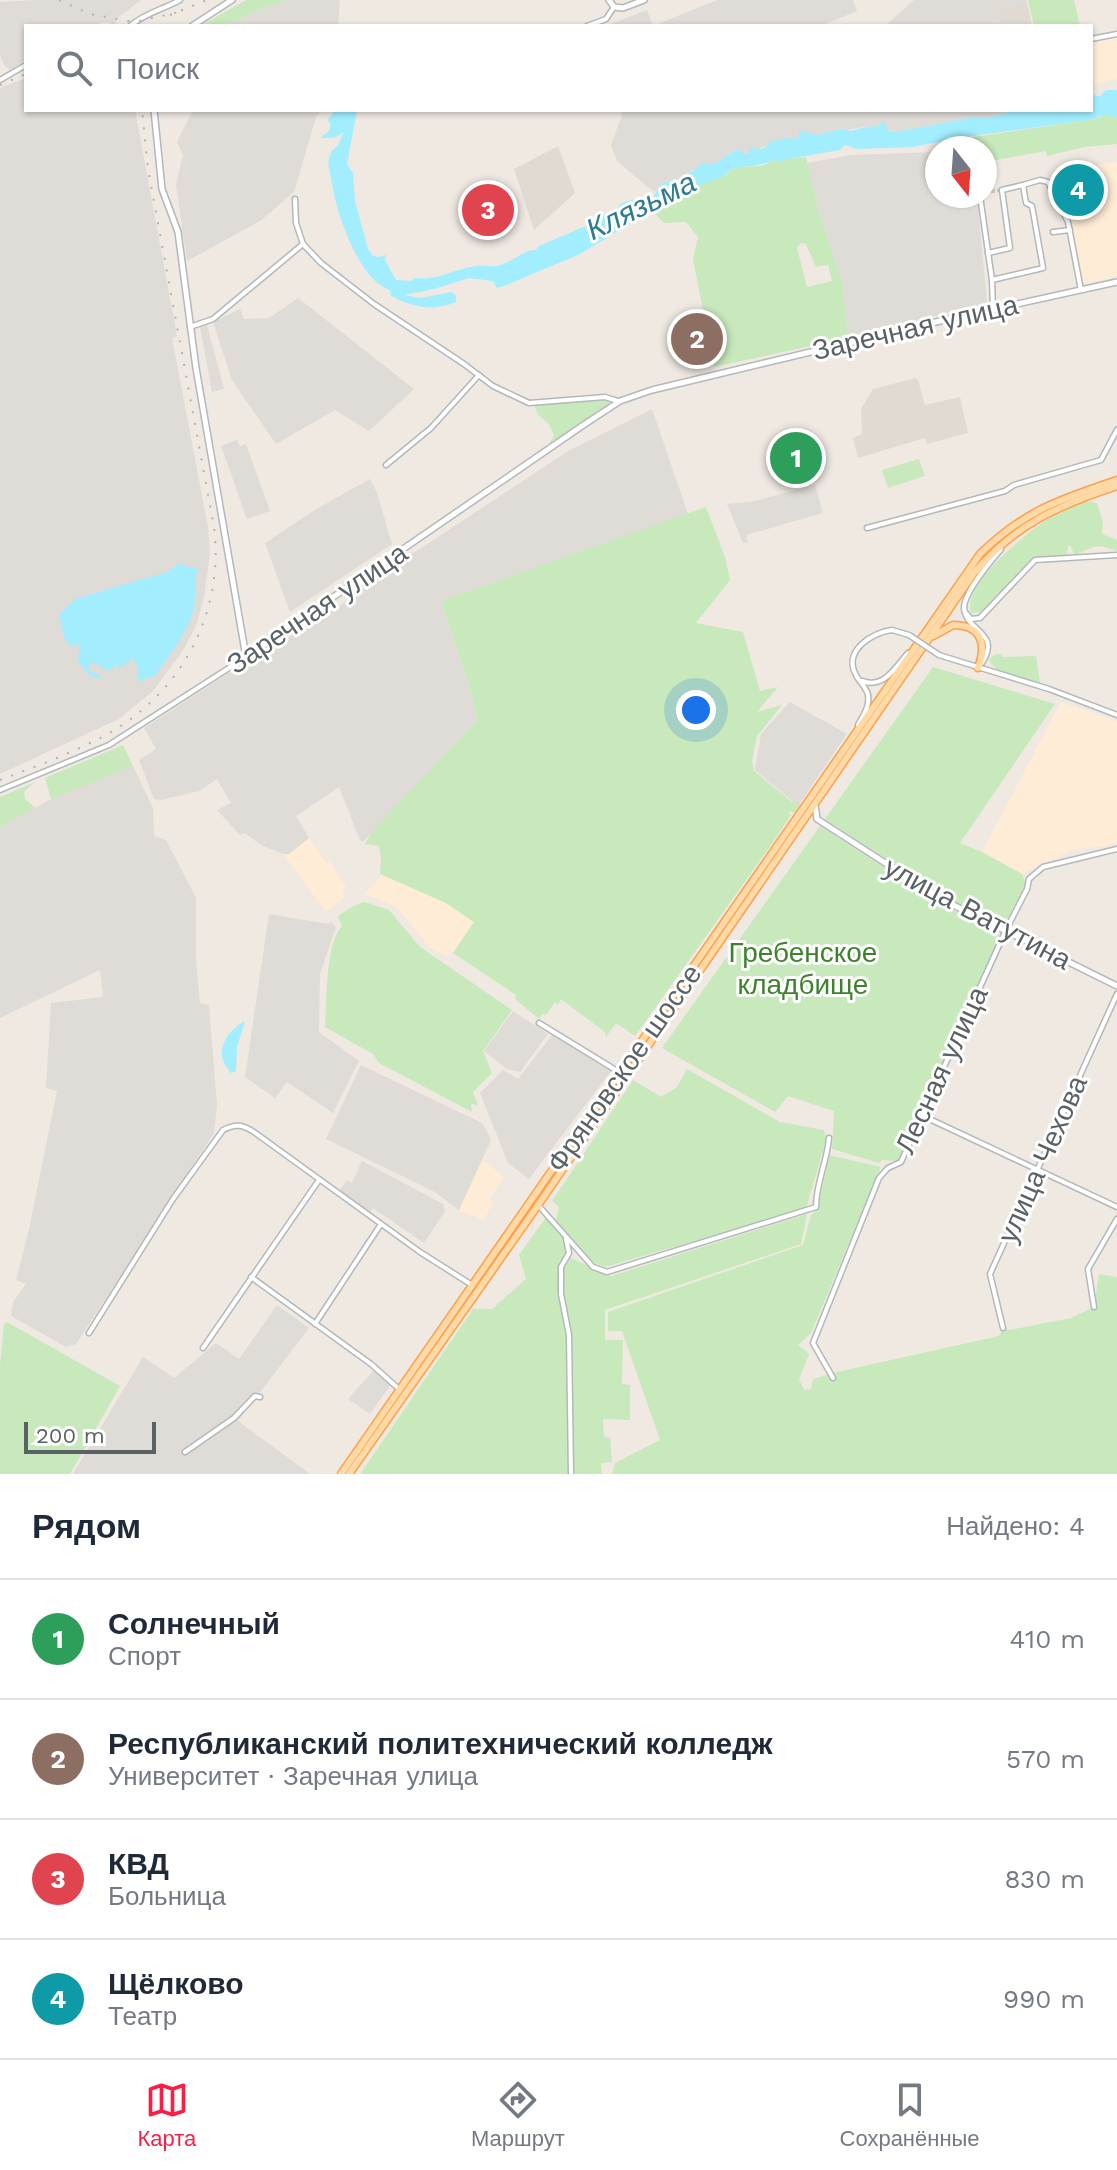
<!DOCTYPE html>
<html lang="ru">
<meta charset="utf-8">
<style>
body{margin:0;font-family:"Work Sans",sans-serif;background:#f6f6f7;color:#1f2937}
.compass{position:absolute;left:925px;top:136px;width:72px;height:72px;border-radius:50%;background:#fff;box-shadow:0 2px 6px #0004;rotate:163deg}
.scale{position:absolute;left:24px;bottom:20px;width:132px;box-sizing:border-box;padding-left:8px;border:4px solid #5b6265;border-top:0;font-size:22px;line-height:28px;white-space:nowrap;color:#5b6265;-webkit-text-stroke:6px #fff;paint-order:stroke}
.you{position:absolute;left:696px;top:710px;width:28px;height:28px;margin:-20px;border:6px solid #fff;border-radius:50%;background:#1a73e8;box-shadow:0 0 0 12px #1a73e833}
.badge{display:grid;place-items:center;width:52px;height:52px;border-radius:50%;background:#fa1d44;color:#fff;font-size:26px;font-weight:700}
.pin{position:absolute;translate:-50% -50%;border:4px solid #fff;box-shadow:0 2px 8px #0006}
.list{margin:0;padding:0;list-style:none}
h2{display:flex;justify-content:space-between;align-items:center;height:104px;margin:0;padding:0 32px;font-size:34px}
h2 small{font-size:26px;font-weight:400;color:#747a83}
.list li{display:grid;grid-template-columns:52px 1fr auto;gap:24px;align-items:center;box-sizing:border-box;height:120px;padding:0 32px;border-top:2px solid #e0e1e3}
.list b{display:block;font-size:30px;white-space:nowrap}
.list p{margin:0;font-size:26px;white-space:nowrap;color:#747a83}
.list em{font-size:26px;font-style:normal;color:#747a83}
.icon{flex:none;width:44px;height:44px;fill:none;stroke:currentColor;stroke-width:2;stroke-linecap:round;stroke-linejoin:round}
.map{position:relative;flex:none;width:1117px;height:1474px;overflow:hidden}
.search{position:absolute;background:#fff;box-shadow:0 2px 6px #0004;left:24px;right:24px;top:24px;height:88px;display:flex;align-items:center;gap:20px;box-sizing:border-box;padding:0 28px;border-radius:0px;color:#747a83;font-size:30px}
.sheet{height:584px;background:#fff}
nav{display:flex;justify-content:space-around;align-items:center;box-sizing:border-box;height:112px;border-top:2px solid #e0e1e3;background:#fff;font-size:22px;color:#747a83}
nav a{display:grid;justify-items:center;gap:4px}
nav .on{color:#fa1d44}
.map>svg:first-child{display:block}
</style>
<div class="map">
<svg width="1117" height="1474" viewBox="0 0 1117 1474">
<rect width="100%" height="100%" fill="#efe9e2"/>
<g fill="#ffecd7">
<polygon points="1117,35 1117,79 1091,85 1091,41"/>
<polygon points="1117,162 1117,276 1081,284 1061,170"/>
<polygon points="1061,702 1117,721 1117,844 1072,850 1022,874 982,852"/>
<polygon points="309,838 326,863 330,862 346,887 342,891 346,896 326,912 283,854 289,854"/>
<polygon points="380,874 446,903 474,922 453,953 451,952 448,956 429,947 396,906 363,894 379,879"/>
<polygon points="482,1159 504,1177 490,1199 493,1202 484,1220 459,1210"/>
</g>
<g fill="#dfdbd7">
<polygon points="34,0 141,0 117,18 115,25 106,22 89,26 26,26 26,60 10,70 4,65 0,55 0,2"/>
<polygon points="290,0 340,0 338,26 223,26 271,5"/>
<polygon points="717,0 853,0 857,11 820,26 612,26 611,24 647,10 653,26"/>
<polygon points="914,0 1026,0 1027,2 997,8 1000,26 885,26"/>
<polygon points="26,78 26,110 135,110 177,336 172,338 208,527 210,553 204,598 196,626 182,652 153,691 119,719 0,774 0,88"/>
<polygon points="193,110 321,110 316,117 294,192 260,221 187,261 176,185 183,155 177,142"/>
<polygon points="620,110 1014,110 1014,111 987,118 969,118 896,132 870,126 816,135 800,131 799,136 793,139 781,140 745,154 737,149 714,164 692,170 683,177 665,182 654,192 617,161 611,145 622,115"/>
<polygon points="937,152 937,196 977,196 987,303 848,338 842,282 818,209 807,163 851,155"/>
<polygon points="298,298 414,389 369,431 335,410 276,444 232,380 213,322 240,309 244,319 269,318"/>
<polygon points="207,325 224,389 212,392 200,327"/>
<polygon points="652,409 688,514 441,601 471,691 477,720 363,842 360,840 339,787 296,816 309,838 289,854 283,854 261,845 245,833 240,835 217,810 231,803 217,779 199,791 161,800 154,799 139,760 156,749 144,728 283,638 358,594 355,587 421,548 570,450"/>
<polygon points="237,440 240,446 246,444 270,511 247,519 221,446"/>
<polygon points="370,479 377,493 392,544 290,612 265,543 313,511"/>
<polygon points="815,485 823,513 746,535 748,542 743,543 727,504 751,502"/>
<polygon points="790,702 847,734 798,806 755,770 761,734"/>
<polygon points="133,766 153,808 154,836 166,840 196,898 196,959 200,1003 209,1005 217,1105 214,1133 76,1344 66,1347 11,1316 13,1302 26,1284 16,1280 29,1229 57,1091 46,1088 51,1003 103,997 100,970 0,1018 0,827 59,795"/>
<polygon points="269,914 328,924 331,922 336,927 320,974 319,1032 359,1061 333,1113 287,1082 275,1098 245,1077"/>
<polygon points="513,1011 548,1034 520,1072 507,1069 484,1051"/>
<polygon points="552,1035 611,1071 529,1179 508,1163 480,1093 503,1070 518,1079"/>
<polygon points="361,1065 482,1123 487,1131 491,1140 459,1210 435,1192 326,1139"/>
<polygon points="362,1161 443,1204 445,1211 424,1243 373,1208 369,1214 340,1190 347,1180 352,1183"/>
<polygon points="277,1305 309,1328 238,1421 310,1474 73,1474 143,1357 174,1378 216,1343 239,1359"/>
<polygon points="373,1371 391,1384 370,1414 348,1399"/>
</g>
<g fill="#e1dad3">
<polygon points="1027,2 1032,26 1000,26 997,8"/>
<polygon points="558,146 575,193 534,230 514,169"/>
<polygon points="915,378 918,380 925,405 960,397 968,433 927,444 925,438 858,458 853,438 862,434 861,409 873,389"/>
</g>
<g fill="#c8e9bc" fill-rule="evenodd">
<polygon points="246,0 290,0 271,5 223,26 200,26"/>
<polygon points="1028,0 1074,0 1080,26 1034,26"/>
<polygon points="1109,114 1117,118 1117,144 1085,147 1047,156 1046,151 985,162 985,148 964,148 960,139 1090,120"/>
<path d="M806 157 818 209 842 282 848 338 714 367 693 259 698 237 686 222 664 223 652 211 670 205 673 200 696 186 725 175 736 167 762 166 775 160ZM801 243 806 244 816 267 828 265 832 281 807 287 797 248Z"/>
<polygon points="605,399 610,403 549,444 554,435 549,424 538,415 534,405"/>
<polygon points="919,459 925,476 888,488 882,470"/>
<path d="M1085 501 1097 503 1103 523 1102 534 1117 540V551C1092 543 1099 546 1074 555L1071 546H1068L1067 555 1032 558 982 612 971 613C961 585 1025 535 1046 520 1058 512 1072 507 1085 501Z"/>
<polygon points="706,507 725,557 730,580 696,623 743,632 760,691 778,687 757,712 782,705 757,736 752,762 754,771 792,802 801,804 794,813 788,811 791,815 776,838 635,1036 616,1023 606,1037 605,1032 561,999 558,1005 555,1002 546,1015 542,1014 539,1019 515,999 516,995 453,953 474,922 446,903 380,874 381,858 379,846 365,844 371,833 477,720 471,691 441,601"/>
<polygon points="997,654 1001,654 1002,657 1036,656 1040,683 998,671 989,661 992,656"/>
<polygon points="933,667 1055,704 960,843 982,852 1022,874 1026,884 1003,927 936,894 936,891 825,819"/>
<polygon points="123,745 133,766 51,799 45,778"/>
<polygon points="35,782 24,792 25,799 35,808 0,827 0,797"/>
<polygon points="820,826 933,899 1000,936 898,1161 882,1160 879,1163 832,1149 834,1111 788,1096 775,1112 662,1048"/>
<path d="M364 902 389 910 420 947 512 1010 483 1051 492 1073 473 1092 478 1105 471 1104 472 1112 379 1063 373 1054 325 1027C327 1003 325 943 342 926L338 916 353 906Z"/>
<polygon points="687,1069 780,1122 824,1130 826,1140 806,1209 605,1267 594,1263 556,1221 559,1207 552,1201 633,1080 661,1097 677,1087"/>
<polygon points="829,1155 881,1167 811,1333 798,1345 809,1354 799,1379 804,1390 811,1389 813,1379 833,1373 999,1336 1003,1328 1009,1330 1071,1318 1094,1307 1099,1274 1117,1277 1117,1474 612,1474 615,1463 660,1440 622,1331 608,1331 608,1312 803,1245 811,1215 818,1209"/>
<path d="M807 1214 801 1244 605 1310V1340H623L622 1384 630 1385V1420L603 1419 604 1437 610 1438 612 1462 601 1463 602 1474H360L473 1309H492L526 1279 519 1255 547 1216C563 1237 572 1241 560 1266L563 1269 571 1258 611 1276Z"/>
<polygon points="7,1322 120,1386 70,1474 0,1474 0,1365 4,1324"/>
</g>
<g fill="#a2eeff">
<path d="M1106 90H1117V118C1108 113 1100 116 1090 120L972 136 912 147 857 149 845 145 840 150 788 159 781 162 775 160C763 165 752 166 739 167 733 167 728 173 723 176 707 184 681 188 670 205L652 211 578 255 504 286 497 288 493 281 469 278 434 289 404 295 420 298 452 292 456 296V302C432 312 413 307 391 296L390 290C359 281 336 212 332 183 331 175 327 166 329 158 330 150 336 149 339 143 341 139 342 135 344 132L334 138H320L330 130V123L327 120 335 110H357L347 164 353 173 355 201 368 249 373 256 379 257 386 255 385 260 396 280 411 281 415 278C436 281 455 269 476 266 485 265 493 268 501 265 513 261 523 250 536 250L539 246 583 227 596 224 600 215 616 210 621 203 638 198H653L660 184 683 177 704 163 714 164 737 149 745 154 749 153 750 147C759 150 766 150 771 141L781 140 785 137 794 139 799 136V130L816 135 842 129 851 131 870 126 876 127 884 121 888 131 896 132 969 118H987L1014 111 1091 110V95L1100 96Z"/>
<path d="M180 563 186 567H197C196 578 196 587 195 598 194 627 168 656 153 678L148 677 140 682 137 676 139 671 133 658 118 669 116 664 109 671 92 662 88 667 90 671 101 676 96 679 88 674 78 661 80 645 75 644 72 647 65 640 59 615 75 599 167 572Z"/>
<path d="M245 1021 237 1047 236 1071 231 1073C213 1053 224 1033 245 1021Z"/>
</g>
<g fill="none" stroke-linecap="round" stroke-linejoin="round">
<polyline stroke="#cac7c3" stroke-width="4" stroke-dasharray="4 2" stroke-linecap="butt" points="985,192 1002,190"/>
<defs>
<g id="street">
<path d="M130 26C147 12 162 10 180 0"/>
<polyline points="587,26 606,19 614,7"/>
<polyline points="1091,39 1117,34"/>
<polyline points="0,80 26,65"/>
<polyline points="980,196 992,280"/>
<polyline points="295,199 296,223 303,244 321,263 374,304 464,364 493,386 529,403 605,397 618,401"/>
<polyline points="1053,232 1070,230"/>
<polyline points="988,253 1010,248 1002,190 1023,185"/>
<polyline points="993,309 992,280 1043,268 1032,206 1026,203 1023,185 1040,180 1048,182 1068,222 1081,290"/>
<polyline points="190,327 213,319 303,244"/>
<polyline points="386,465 431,428 479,375"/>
<polyline points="867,528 1005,491 1014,485 1101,460 1117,430"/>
<polyline points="965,612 971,619 980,618 1035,560 1117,555"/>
<polyline points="939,655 1049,689 1117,715"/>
<path d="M982 663C1002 632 966 632 964 608 964 592 990 562 1001 549"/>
<path d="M862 681C884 689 895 668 908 653"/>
<path d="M858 725C863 716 870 706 868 695 866 686 858 681 855 673 844 650 873 632 892 630"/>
<polyline points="0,790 109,745 246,657"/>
<polyline points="539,1023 619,1072"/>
<polyline points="921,1115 1117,1207"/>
<path d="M538 1205 593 1267 607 1272 816 1207C816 1183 827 1162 829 1138"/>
<polyline points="566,1239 569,1253 561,1267 561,1294 569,1335 571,1474"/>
<polyline points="251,1277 371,1364 399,1389"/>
<polyline points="1094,1307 1088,1269 1117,1219"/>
<polyline points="315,1324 381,1224"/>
<polyline points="1003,1328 990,1274 1117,994"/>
<path d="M89 1333 173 1199 223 1130C236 1123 243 1125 254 1132L420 1252 472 1285"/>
<polyline points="203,1348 319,1180"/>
<polyline points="833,1378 813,1343 879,1178 888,1168 901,1162 1005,932 1027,889 1029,879 1043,867 1117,849"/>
<polyline points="185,1452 234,1418 255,1396 260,1397"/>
</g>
<g id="secondary">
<polyline points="609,0 614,7 623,8 644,0"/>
<polyline points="192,26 232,0"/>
<polyline points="154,110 162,189 178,232 196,368 246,657 582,426 620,401 652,390 940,321 1117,282"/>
<polyline points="815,805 817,819 941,899 1117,986"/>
</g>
<g id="primary">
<path d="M933 636 953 625C982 625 987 645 978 668"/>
<path d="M341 1474 980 554C1024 511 1060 499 1117 480"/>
<path d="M349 1474 534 1211 974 573C1014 525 1059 505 1117 486"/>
</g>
</defs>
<use href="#street" stroke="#b3b8bb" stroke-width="7"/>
<use href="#secondary" stroke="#b2b8bc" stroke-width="8"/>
<use href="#primary" stroke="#ff9f4b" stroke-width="9"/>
<use href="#street" stroke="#fff" stroke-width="4"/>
<use href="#secondary" stroke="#fff" stroke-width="5"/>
<use href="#primary" stroke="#ffdaa7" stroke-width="6"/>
<g stroke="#b2b3b4" stroke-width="2" stroke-dasharray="2 10" stroke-linecap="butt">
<polyline points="59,0 90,14 134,22 179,12"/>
<polyline points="170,15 207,0"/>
<polyline points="0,85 26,74"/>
<path d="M0 780C34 767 70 754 102 737 180 696 225 614 214 527L148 169 142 110"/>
</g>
<defs>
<polyline id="street-bridge" points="892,630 909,635 939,655"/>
</defs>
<use href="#street-bridge" stroke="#b3b8bb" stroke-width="7" stroke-linecap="butt"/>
<use href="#street-bridge" stroke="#fff" stroke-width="4"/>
</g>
<g text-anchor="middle" stroke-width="6" stroke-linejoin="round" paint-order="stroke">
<g font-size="28" fill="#5b6265" stroke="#fff">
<text transform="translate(915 327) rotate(-13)" y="10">Заречная улица</text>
<text transform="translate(317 608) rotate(-34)" y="10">Заречная улица</text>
<text transform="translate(978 913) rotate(28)" y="10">улица Ватутина</text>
<text transform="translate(624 1068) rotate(-55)" y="10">Фряновское шоссе</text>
<text transform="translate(941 1070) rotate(-65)" y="10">Лесная улица</text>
<text transform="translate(1042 1159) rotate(-66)" y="10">улица Чехова</text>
</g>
<g font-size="28" fill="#3e832b" stroke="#fff">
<text x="803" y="962">Гребенское<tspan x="803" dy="32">кладбище</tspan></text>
</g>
<g font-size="30" font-style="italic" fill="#2d7b96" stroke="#fff">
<text transform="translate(641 206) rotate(-26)" y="10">Клязьма</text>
</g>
</g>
</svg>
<svg class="compass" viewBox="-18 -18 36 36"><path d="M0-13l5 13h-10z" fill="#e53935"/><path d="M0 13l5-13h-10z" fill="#747a83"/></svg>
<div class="scale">200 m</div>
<div class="you"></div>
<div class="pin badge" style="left:796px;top:458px;background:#2e9e5b">1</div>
<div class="pin badge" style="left:697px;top:339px;background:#8d6e63">2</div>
<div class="pin badge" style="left:488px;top:210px;background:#e0444e">3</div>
<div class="pin badge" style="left:1078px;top:190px;background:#0f9aa8">4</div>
<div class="search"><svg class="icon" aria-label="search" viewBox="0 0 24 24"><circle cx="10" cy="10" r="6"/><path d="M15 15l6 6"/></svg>Поиск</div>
</div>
<section class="sheet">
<h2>Рядом<small>Найдено: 4</small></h2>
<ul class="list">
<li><span class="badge" style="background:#2e9e5b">1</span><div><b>Солнечный</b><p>Спорт</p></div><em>410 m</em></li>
<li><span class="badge" style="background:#8d6e63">2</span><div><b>Республиканский политехнический колледж</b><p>Университет · Заречная улица</p></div><em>570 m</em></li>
<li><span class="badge" style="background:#e0444e">3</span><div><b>КВД</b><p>Больница</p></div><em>830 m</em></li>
<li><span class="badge" style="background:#0f9aa8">4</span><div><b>Щёлково</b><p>Театр</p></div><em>990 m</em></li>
</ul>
</section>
<nav>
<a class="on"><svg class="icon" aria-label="map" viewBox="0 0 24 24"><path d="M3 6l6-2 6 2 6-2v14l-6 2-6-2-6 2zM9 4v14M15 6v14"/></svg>Карта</a>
<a><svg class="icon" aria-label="directions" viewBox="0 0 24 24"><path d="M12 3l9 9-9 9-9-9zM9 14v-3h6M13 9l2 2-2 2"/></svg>Маршрут</a>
<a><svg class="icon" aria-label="saved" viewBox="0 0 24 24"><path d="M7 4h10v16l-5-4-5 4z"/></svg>Сохранённые</a>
</nav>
